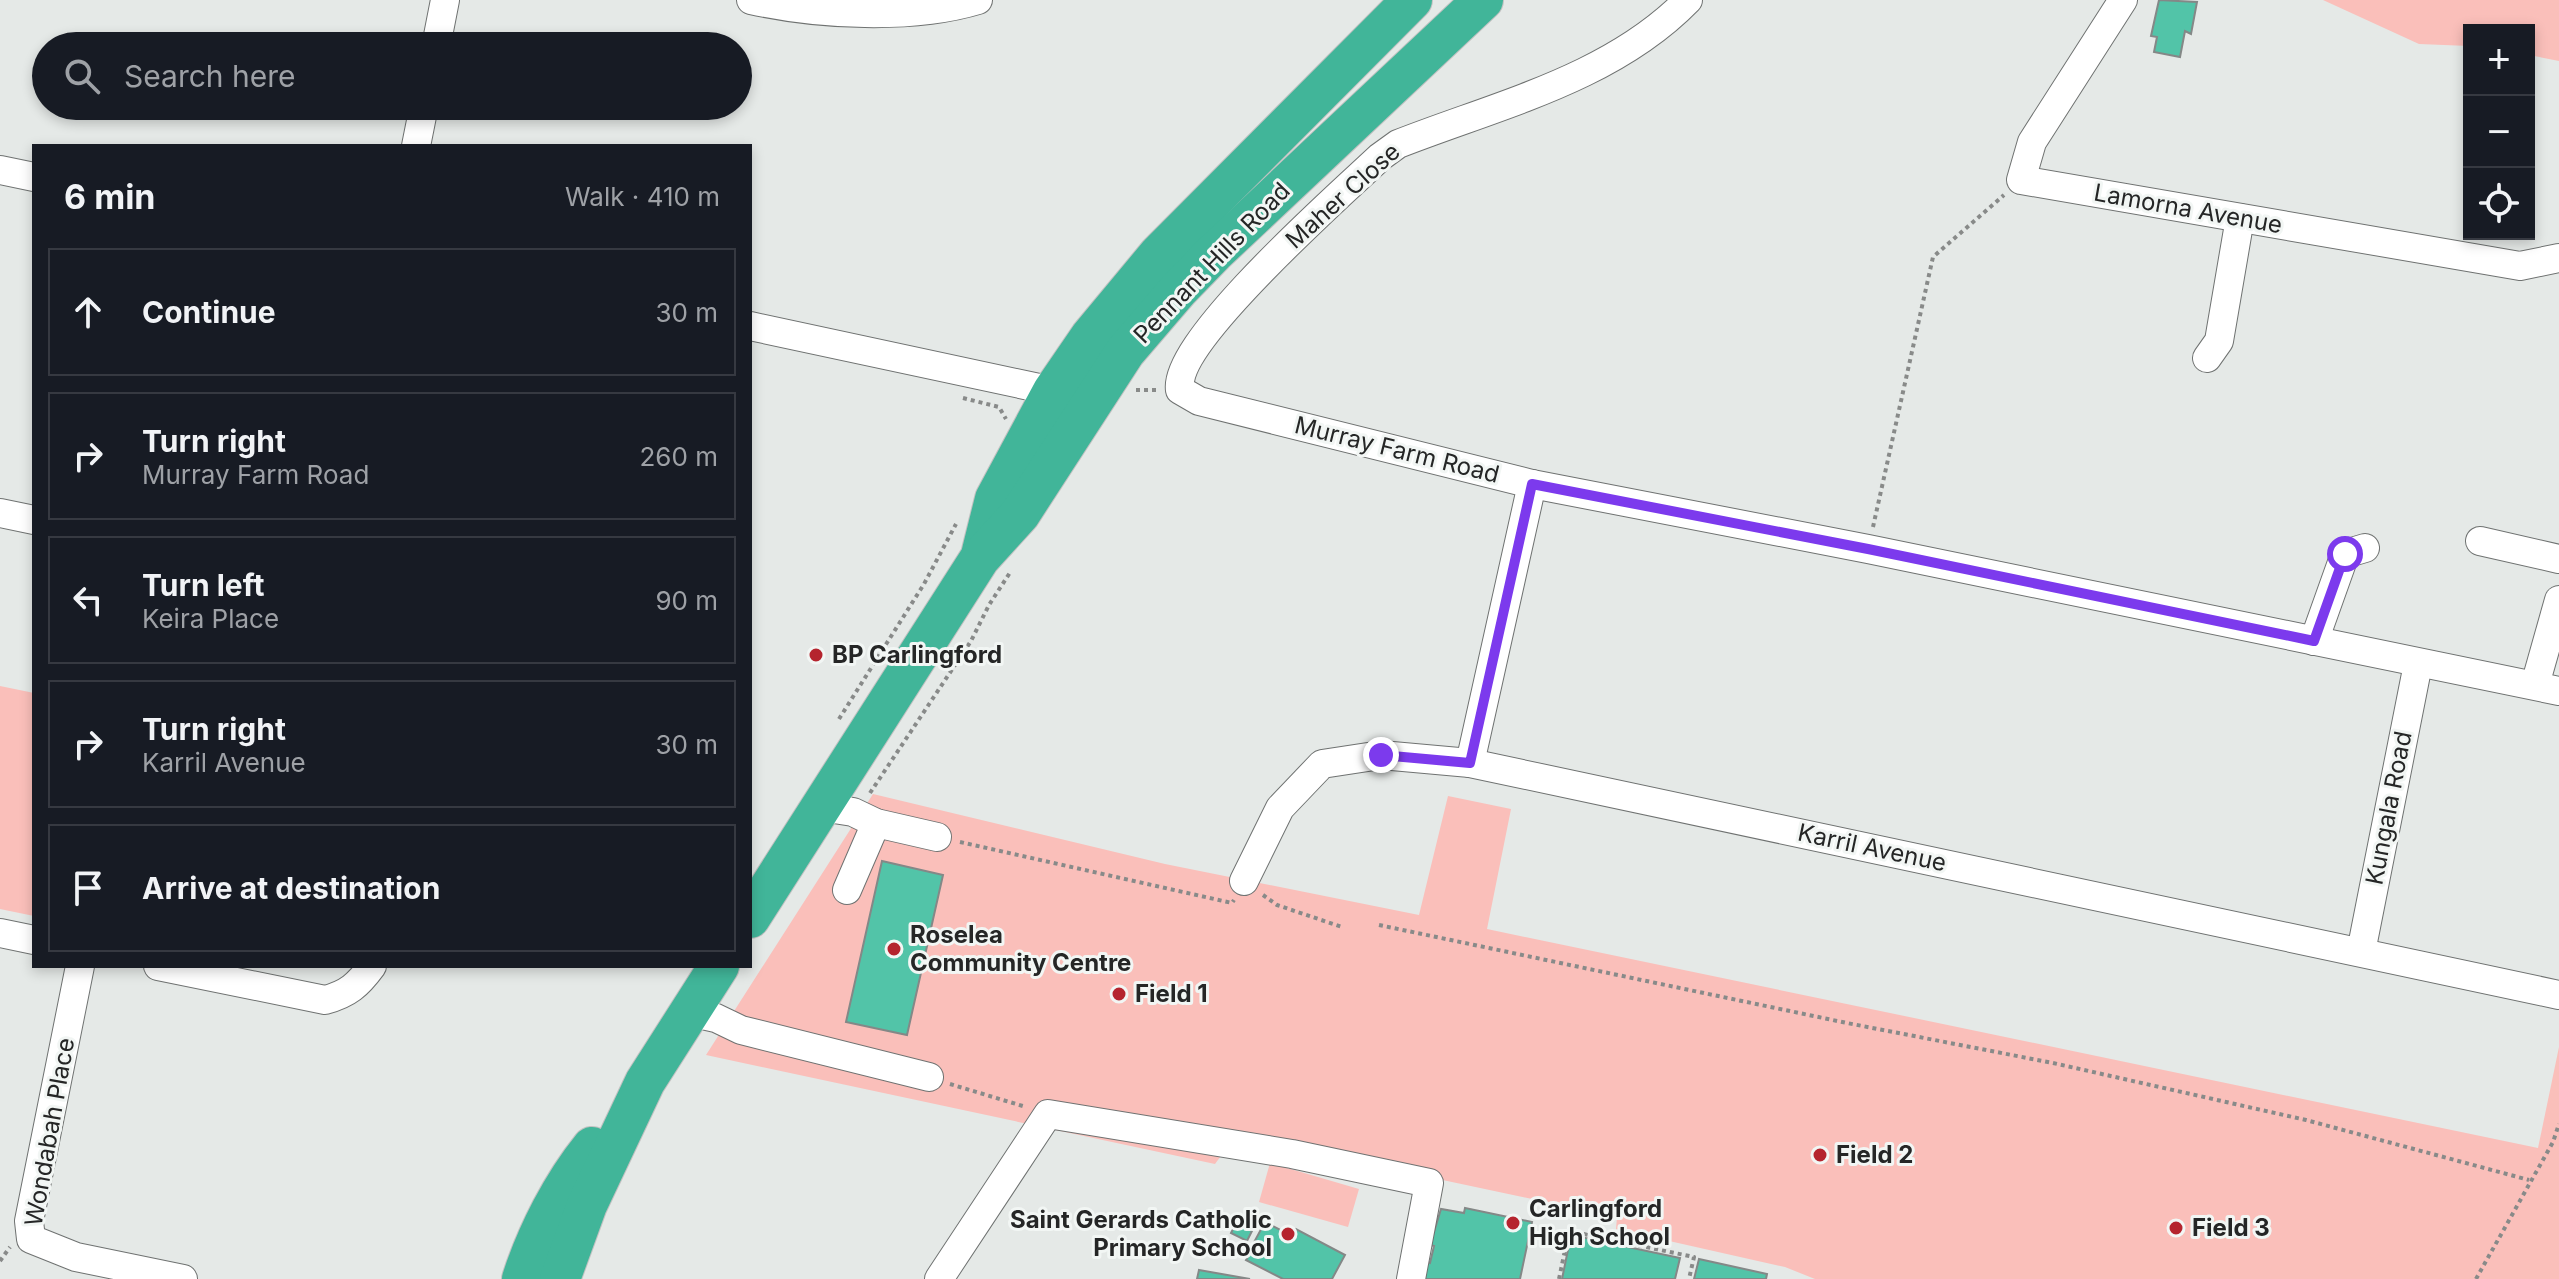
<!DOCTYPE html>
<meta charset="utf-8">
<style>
body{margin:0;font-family:Inter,sans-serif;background:#242831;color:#f1f3f6}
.controls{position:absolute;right:24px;top:24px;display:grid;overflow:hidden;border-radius:0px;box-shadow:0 4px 12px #0003}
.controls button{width:72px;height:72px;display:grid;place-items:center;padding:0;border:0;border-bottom:2px solid #363941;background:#171b24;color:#f1f3f6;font:40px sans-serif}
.stop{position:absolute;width:24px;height:24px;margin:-18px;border:6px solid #7c3aed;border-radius:50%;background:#fff}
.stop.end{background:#7c3aed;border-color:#fff;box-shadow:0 2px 8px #0008}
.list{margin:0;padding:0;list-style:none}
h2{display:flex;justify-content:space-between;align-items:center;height:104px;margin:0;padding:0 32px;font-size:34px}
h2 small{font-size:26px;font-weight:400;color:#9ea1a6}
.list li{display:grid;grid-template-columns:52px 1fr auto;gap:24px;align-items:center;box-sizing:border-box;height:128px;margin:0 16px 16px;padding:0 16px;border:2px solid #363941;border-radius:0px}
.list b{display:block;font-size:30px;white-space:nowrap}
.list p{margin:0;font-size:26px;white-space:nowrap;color:#9ea1a6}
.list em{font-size:26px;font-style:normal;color:#9ea1a6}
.icon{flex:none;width:44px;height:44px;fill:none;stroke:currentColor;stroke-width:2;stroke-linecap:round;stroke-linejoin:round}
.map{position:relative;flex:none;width:2559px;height:1279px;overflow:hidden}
.search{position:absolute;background:#171b24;box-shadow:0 4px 12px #0003;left:32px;top:32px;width:720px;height:88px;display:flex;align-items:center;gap:20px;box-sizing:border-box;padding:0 28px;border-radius:44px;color:#9ea1a6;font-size:30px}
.panel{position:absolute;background:#171b24;box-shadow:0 4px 12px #0003;left:32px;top:144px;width:720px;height:824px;border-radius:0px}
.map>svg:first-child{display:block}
</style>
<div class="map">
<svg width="2559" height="1279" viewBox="0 0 2559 1279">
<rect width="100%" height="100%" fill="#e5e9e7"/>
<g fill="#fabfba">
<polygon points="2323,0 2559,0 2559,61 2529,55 2529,30 2469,30 2469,46 2419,44"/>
<polygon points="0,686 34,693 34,916 0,909"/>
<polygon points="873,794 1165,864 1419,915 1448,796 1511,809 1487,929 2538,1148 2559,1047 2559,1279 1815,1279 1785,1267 1616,1229 1617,1217 1419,1175 1226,1149 1215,1164 706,1055"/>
<polygon points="1270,1163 1359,1189 1348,1227 1259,1202"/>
</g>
<g fill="#52c4a8" stroke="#848887" stroke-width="2">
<polygon points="2159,0 2197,2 2191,34 2185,31 2180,57 2154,52 2157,37 2151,36"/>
<polygon points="882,861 943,875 907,1035 846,1022"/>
<polygon points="1465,1208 1532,1222 1520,1279 1423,1279 1426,1262 1430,1263 1434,1246 1430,1245 1441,1209 1464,1213"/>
<polygon points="1265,1222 1292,1236 1296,1229 1345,1255 1332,1279 1283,1279 1246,1260 1248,1257 1240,1253 1245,1243 1252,1246"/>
<polygon points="1236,1223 1252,1231 1247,1241 1231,1233"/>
<polygon points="1571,1235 1680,1258 1675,1279 1562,1279"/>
<polygon points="1699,1259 1767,1274 1766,1279 1694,1279"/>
<polygon points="1199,1270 1250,1279 1197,1279"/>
</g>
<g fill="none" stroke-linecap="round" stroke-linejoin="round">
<defs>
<g id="minor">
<path d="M751 0C818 15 912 20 978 0"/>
<path d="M1688 0C1611 79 1497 105 1398 144L1380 157C1342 193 1172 342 1180 390L1199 401 1532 484 1868 549 2559 691"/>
<polyline points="2123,0 2032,142 2021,180 2520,266 2559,258"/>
<polyline points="436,46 445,0"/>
<polyline points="416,146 424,106"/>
<polyline points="0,170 34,177"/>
<polyline points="750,326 1053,391"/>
<polyline points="2207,358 2219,341 2240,218"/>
<polyline points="0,513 34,520"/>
<polyline points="2480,541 2559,559"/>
<polyline points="2314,641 2345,554 2365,548"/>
<polyline points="2535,685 2559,600"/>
<polyline points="1470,763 1532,484"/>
<polyline points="821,807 853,812 876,823 937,837"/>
<polyline points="1244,881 1280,808 1322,764 1381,755 1470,763 2559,995"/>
<polyline points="847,890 876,823"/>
<polyline points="0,933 34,940"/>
<polyline points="2361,952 2418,664"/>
<polyline points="80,966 29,1221 31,1239 76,1257 183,1279"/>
<path d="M158 966 325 1000C348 994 358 985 372 966"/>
<polyline points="689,1012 716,1018 741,1030 929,1077"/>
<polyline points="939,1279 1048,1114 1292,1154 1429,1183 1411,1279"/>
</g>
<g id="highway">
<polyline points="982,551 995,499 1053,391 1090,337 1159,254 1412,0"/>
<polyline points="750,918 980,558 1020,514 1125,352 1179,289 1214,253 1483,0"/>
<path d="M522 1279C537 1233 562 1184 592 1147"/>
<polyline points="560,1279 587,1205 645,1082 719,966"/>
</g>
</defs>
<use href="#minor" stroke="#6f7271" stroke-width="30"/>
<use href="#highway" stroke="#c2c2c2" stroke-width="42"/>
<g stroke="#888a89" stroke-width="4" stroke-dasharray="4 4" stroke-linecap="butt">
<polyline points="1136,390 1159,390"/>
<polyline points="963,398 999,407 1006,419"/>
<polyline points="1873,527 1933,257 2004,195"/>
<polyline points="839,719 924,584 956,524"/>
<polyline points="870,793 971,641 989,605 1011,571"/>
<polyline points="960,842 1232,903 1234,900"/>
<polyline points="1263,895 1277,905 1342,927"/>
<polyline points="1379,925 1847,1023 2053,1063 2306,1120 2529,1180"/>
<polyline points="950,1084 1026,1107"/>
<polyline points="0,1261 10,1247"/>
<polyline points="1559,1279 1569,1231 1694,1257 1689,1279"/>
<polyline points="2476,1279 2553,1142 2559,1124"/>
</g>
<use href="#minor" stroke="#fff" stroke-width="28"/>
<use href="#highway" stroke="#41b599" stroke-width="40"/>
</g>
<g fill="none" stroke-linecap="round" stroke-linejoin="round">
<polyline stroke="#7c3aed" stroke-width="10" points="1381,755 1470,763 1532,484 1868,549 2314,641 2345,554"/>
</g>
<g fill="#b5242e" stroke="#f2f6f4" stroke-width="3">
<circle cx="816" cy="655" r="8"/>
<circle cx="894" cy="949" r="8"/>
<circle cx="1119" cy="994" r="8"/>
<circle cx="1820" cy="1155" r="8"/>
<circle cx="1513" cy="1223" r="8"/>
<circle cx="2176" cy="1228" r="8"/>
<circle cx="1288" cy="1234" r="8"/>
</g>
<g text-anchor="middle" stroke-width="6" stroke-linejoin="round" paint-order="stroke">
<g font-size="24" fill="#252626" stroke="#f2f6f4">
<text transform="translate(1343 196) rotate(-42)" y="8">Maher Close</text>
<text transform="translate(2188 209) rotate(10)" y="8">Lamorna Avenue</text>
<text transform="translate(1212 263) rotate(-46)" y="8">Pennant Hills Road</text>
<text transform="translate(1397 450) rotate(14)" y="8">Murray Farm Road</text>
<text transform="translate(2389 808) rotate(-79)" y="8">Kungala Road</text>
<text transform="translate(1872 848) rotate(12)" y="8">Karril Avenue</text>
<text transform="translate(50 1132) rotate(-80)" y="8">Wondabah Place</text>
</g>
<g font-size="24" font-weight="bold" fill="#252626" stroke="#f2f6f4" text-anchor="start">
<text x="832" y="663">BP Carlingford</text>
<text x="910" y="943">Roselea<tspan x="910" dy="28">Community Centre</tspan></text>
<text x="1135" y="1002">Field 1</text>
<text x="1836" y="1163">Field 2</text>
<text x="1529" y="1217">Carlingford<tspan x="1529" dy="28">High School</tspan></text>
<text x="1272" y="1228" text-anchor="end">Saint Gerards Catholic<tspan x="1272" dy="28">Primary School</tspan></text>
<text x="2192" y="1236">Field 3</text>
</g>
</g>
</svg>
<div class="controls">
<button>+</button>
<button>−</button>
<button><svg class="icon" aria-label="locate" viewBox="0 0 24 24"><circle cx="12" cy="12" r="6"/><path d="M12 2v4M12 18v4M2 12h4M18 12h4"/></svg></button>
</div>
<div class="stop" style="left:2345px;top:554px"></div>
<div class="stop end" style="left:1381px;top:755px"></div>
<div class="search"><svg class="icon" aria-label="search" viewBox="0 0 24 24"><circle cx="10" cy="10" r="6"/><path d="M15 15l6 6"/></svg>Search here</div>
<section class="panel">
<h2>6 min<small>Walk · 410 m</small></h2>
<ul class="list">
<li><svg class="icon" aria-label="ahead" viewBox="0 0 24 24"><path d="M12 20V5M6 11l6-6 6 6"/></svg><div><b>Continue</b></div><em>30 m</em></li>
<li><svg class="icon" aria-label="right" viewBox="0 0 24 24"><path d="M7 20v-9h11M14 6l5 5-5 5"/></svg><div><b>Turn right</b><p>Murray Farm Road</p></div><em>260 m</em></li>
<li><svg class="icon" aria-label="left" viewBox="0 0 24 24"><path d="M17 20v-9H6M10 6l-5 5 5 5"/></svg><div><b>Turn left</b><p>Keira Place</p></div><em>90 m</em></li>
<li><svg class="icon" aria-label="right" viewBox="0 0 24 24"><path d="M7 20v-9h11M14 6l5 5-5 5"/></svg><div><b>Turn right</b><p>Karril Avenue</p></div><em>30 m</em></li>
<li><svg class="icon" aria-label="arrive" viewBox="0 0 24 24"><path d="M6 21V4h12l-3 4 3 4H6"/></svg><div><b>Arrive at destination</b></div></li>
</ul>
</section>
</div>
